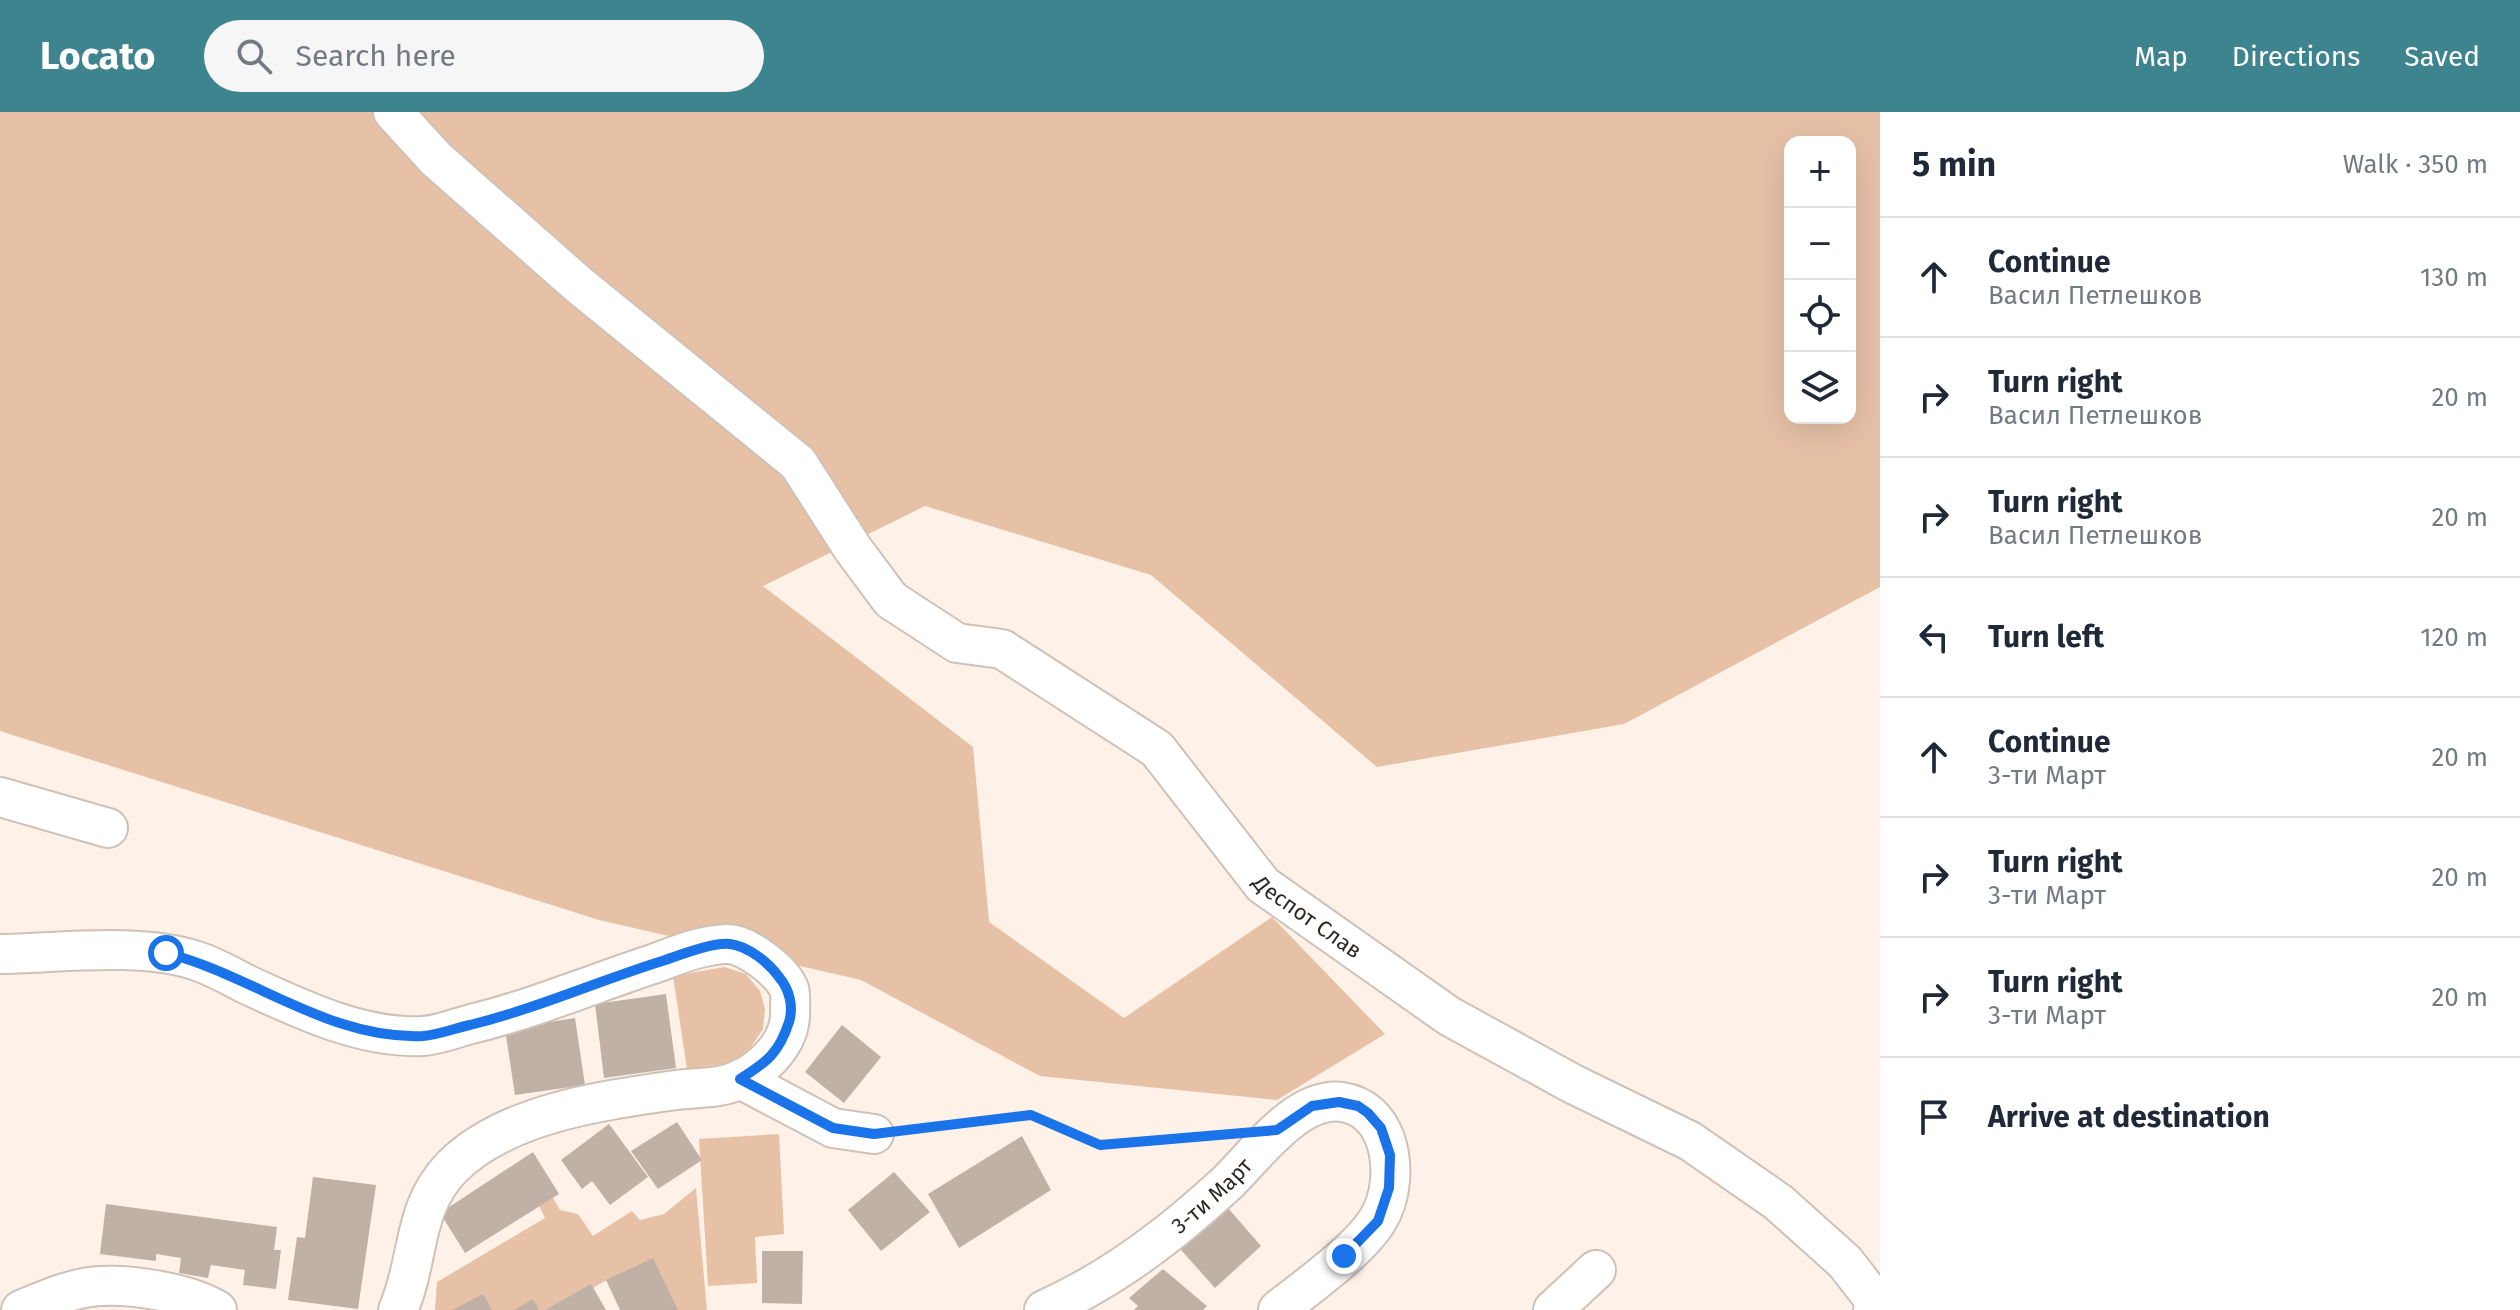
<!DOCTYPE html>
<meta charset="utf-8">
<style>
body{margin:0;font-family:"Fira Sans",sans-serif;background:#f6f6f7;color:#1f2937}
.controls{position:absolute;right:24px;top:24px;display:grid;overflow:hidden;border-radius:16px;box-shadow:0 8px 32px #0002}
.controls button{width:72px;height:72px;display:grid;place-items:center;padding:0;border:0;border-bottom:2px solid #e0e1e3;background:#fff;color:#1f2937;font:40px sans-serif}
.stop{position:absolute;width:24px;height:24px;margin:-18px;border:6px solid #1a73e8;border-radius:50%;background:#fff}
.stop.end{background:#1a73e8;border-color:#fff;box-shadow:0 2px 8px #0008}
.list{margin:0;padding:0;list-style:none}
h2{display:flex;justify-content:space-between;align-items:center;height:104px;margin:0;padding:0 32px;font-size:34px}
h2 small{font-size:26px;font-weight:400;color:#747a83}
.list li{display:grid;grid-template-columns:52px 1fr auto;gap:24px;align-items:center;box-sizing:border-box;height:120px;padding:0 32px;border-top:2px solid #e0e1e3}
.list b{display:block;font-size:30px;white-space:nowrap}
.list p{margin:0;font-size:26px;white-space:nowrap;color:#747a83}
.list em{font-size:26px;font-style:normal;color:#747a83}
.icon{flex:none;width:44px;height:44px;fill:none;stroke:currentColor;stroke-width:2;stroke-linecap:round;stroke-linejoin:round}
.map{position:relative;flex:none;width:1880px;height:1198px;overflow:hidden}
header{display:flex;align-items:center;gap:48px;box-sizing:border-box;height:112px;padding:0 40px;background:#3e848f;color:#fff}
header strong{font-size:38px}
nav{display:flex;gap:44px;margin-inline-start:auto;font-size:28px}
.search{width:560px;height:72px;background:#f6f6f7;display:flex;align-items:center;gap:20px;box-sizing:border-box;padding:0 28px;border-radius:44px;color:#747a83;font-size:30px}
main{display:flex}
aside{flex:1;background:#fff}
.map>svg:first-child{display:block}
</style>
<header>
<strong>Locato</strong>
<div class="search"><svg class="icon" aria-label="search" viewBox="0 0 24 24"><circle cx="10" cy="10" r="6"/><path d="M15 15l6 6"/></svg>Search here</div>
<nav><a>Map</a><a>Directions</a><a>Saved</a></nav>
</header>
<main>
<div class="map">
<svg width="1880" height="1198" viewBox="0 0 1880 1198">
<rect width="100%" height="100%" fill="#fef1e8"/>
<g fill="#e6c1a6" fill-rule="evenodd">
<path d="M0 0H1880V475L1624 612 1377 655 1151 463 925 394 763 474 973 635 989 810 1124 906 1272 805 1385 922 1277 988 1040 964 861 868 599 808 0 619ZM1790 30H1850V306H1790Z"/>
<polygon points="724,855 746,862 760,879 765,897 763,917 751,935 732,951 687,957 673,864"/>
<polygon points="779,1022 784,1122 755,1125 757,1171 708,1174 699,1027"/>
<polygon points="541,1065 560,1098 578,1102 593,1124 632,1099 640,1108 664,1102 696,1076 707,1198 660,1198 642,1155 605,1169 554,1198 435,1198 437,1170 545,1106 530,1075"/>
</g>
<g fill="#c0b1a7">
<polygon points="666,882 676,956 604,966 595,892"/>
<polygon points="575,906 585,973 515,983 505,917"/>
<polygon points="842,913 881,945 844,991 805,960"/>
<polygon points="677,1010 702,1048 658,1077 631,1039"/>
<polygon points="609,1012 648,1065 610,1093 592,1069 582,1077 561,1048"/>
<polygon points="1022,1024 1051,1078 959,1136 928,1082"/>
<polygon points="533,1040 559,1082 465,1141 440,1101"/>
<polygon points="894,1060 930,1100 881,1139 848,1098"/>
<polygon points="313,1065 376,1073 358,1197 288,1188 297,1125 305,1126"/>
<polygon points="1221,1088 1261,1134 1215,1176 1174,1130"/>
<polygon points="106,1092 277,1115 274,1138 281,1138 276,1177 243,1173 245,1158 211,1153 208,1166 179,1161 181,1146 156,1142 156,1149 100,1142"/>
<polygon points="762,1139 803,1139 802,1192 762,1191"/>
<polygon points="653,1146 678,1198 620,1198 606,1168"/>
<polygon points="1163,1157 1207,1194 1203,1198 1134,1198 1138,1194 1129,1186"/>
<polygon points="591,1172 606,1198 545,1198"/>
<polygon points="483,1182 492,1198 452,1198"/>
<polygon points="533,1187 539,1198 514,1198"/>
</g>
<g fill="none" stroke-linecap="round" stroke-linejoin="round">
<defs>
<g id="minor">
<path id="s1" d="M393 0 436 47 579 173 798 351 853 437 891 488 957 531 1002 537 1157 637 1263 773 1449 904 1573 972 1690 1029 1778 1090 1845 1150 1876 1190 1873 1198"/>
<polyline points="0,685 108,716"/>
<path d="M0 842C58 841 142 830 197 849 215 855 232 865 248 873 302 898 363 927 423 924 439 923 456 916 471 912 533 897 592 872 653 852 675 844 703 832 728 832 746 832 782 859 789 877 791 882 790 892 790 898 792 929 765 956 739 968 717 978 693 975 669 979 599 989 505 1002 452 1055 411 1097 420 1149 398 1198"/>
<polyline points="740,967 833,1016 874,1022"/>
<path d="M21 1198C45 1188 74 1175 100 1174 133 1172 189 1181 217 1198"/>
<path id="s2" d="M1044 1198C1086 1179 1126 1154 1162 1126 1185 1109 1206 1090 1227 1071 1255 1044 1297 984 1342 990 1364 993 1378 1008 1385 1027 1394 1052 1392 1086 1377 1109 1358 1139 1307 1175 1278 1198"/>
<polyline points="1553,1198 1596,1158"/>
</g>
</defs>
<use href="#minor" stroke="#d0c1b6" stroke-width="42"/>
<polyline stroke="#baafa8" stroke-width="5" stroke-dasharray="8 4" stroke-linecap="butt" points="907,1018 1031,1003 1100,1033 1225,1023"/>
<use href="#minor" stroke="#fff" stroke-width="38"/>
</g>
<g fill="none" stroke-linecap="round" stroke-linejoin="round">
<path stroke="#1a73e8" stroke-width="10" d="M166 841C253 863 329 928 423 924 438 923 455 916 470 913 535 897 596 870 659 850 678 844 711 830 730 832 748 834 769 851 779 865 789 877 794 894 789 910 779 941 767 950 740 967L833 1016 874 1022 1031 1003 1100 1033 1277 1018 1312 994 1339 990 1358 994 1368 1001 1381 1016 1390 1043 1389 1076 1378 1109 1344 1144"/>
</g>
<g text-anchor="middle" stroke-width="7" stroke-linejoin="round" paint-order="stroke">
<g font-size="22" fill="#2e2824" stroke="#fff">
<text dy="8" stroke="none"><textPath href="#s1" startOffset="1238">Деспот Слав</textPath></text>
<text dy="8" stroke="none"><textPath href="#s2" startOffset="204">3-ти Март</textPath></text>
</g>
</g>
</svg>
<div class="controls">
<button>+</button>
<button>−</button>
<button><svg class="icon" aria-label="locate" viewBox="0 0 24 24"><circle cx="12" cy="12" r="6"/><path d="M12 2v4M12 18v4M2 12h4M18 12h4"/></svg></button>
<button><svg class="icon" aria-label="layers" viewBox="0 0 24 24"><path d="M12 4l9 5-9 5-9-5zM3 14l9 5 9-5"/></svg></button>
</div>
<div class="stop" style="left:166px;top:841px"></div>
<div class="stop end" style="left:1344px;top:1144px"></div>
</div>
<aside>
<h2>5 min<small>Walk · 350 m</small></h2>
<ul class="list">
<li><svg class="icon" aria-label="ahead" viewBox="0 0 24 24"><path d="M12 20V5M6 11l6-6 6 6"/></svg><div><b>Continue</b><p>Васил Петлешков</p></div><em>130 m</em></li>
<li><svg class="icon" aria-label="right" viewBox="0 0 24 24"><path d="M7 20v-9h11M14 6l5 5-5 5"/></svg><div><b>Turn right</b><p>Васил Петлешков</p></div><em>20 m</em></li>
<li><svg class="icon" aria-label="right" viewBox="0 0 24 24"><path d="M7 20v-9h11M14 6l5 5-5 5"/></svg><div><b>Turn right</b><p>Васил Петлешков</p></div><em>20 m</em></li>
<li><svg class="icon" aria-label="left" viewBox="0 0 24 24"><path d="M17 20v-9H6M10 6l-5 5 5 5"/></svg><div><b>Turn left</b></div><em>120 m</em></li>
<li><svg class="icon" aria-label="ahead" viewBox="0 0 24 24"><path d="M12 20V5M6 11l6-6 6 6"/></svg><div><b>Continue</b><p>3-ти Март</p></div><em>20 m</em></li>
<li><svg class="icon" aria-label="right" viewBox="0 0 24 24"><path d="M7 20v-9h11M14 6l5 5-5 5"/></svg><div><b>Turn right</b><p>3-ти Март</p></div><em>20 m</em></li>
<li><svg class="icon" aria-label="right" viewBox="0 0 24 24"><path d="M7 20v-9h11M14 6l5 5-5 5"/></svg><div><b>Turn right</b><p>3-ти Март</p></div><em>20 m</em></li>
<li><svg class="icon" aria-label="arrive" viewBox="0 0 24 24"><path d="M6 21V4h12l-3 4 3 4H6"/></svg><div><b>Arrive at destination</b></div></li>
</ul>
</aside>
</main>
